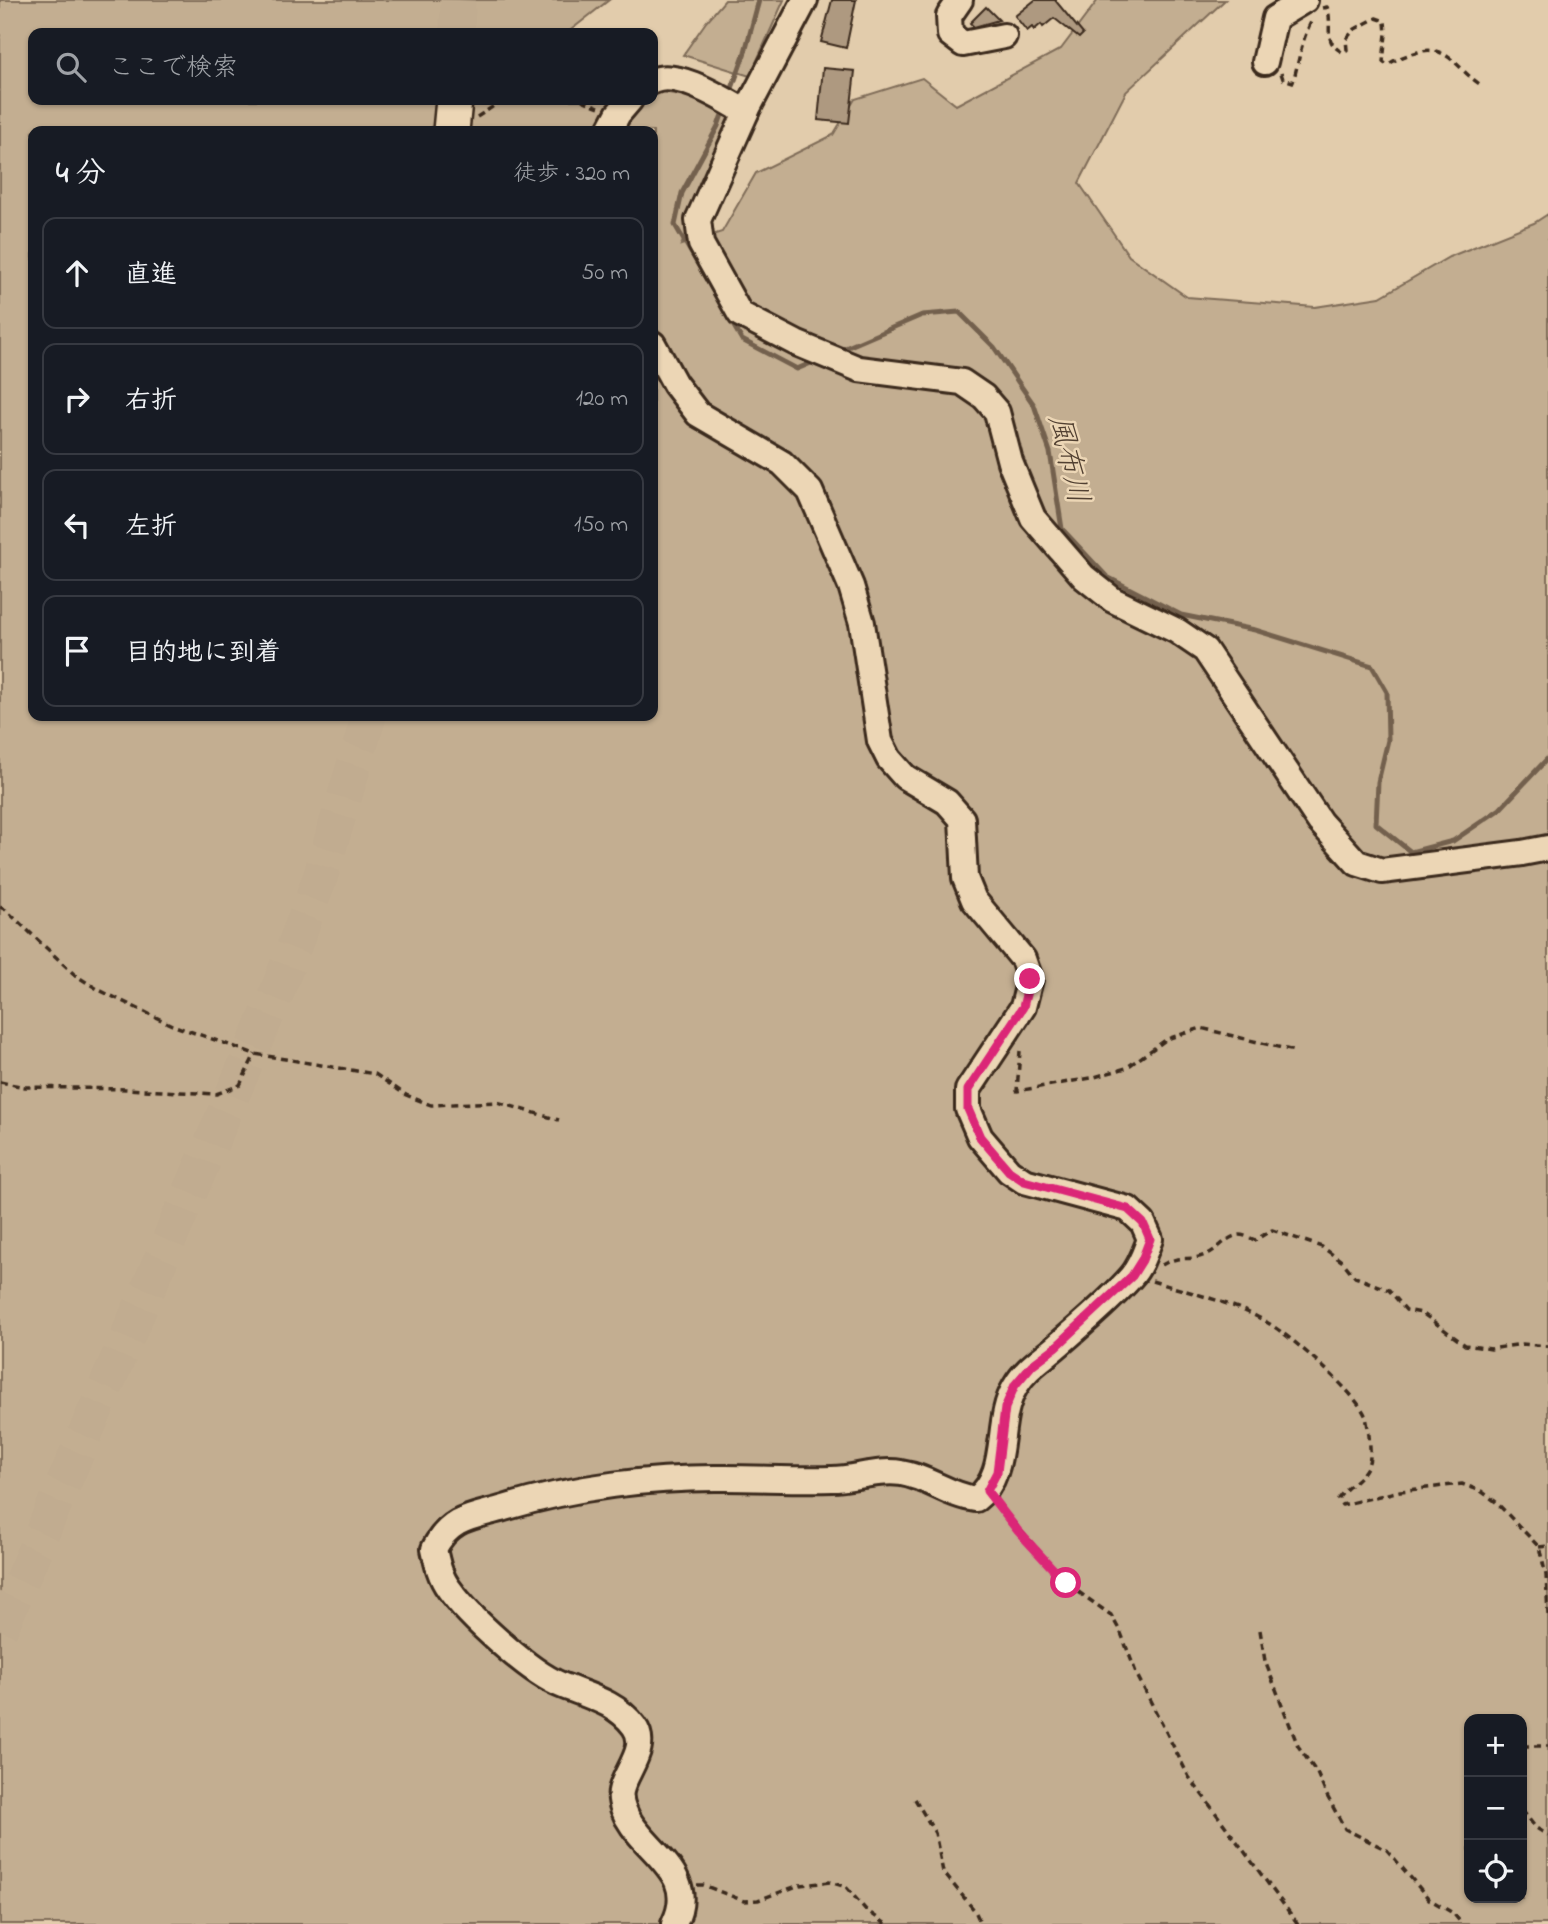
<!DOCTYPE html>
<html lang="ja">
<meta charset="utf-8">
<style>
body{margin:0;font-family:"Indie Flower","Klee One",sans-serif;background:#20242c;color:#f1f3f6}
.controls{position:absolute;right:21px;bottom:21px;display:grid;overflow:hidden;border-radius:14px;box-shadow:0 2px 5px #0004}
.controls button{width:63px;height:63px;display:grid;place-items:center;padding:0;border:0;border-bottom:2px solid #363941;background:#171b24;color:#f1f3f6;font:35px sans-serif}
.stop{position:absolute;width:21px;height:21px;margin:-16px;border:5px solid #db2777;border-radius:50%;background:#fff}
.stop.end{background:#db2777;border-color:#fff;box-shadow:0 2px 7px #0008}
.list{margin:0;padding:0;list-style:none}
h2{display:flex;justify-content:space-between;align-items:center;height:91px;margin:0;padding:0 28px;font-size:30px}
h2 small{font-size:23px;font-weight:400;color:#9ea1a6}
.list li{display:grid;grid-template-columns:46px 1fr auto;gap:21px;align-items:center;box-sizing:border-box;height:112px;margin:0 14px 14px;padding:0 14px;border:2px solid #363941;border-radius:14px}
.list b{display:block;font-size:26px;white-space:nowrap}
.list em{font-size:23px;font-style:normal;color:#9ea1a6}
.icon{flex:none;width:38px;height:38px;fill:none;stroke:currentColor;stroke-width:2;stroke-linecap:round;stroke-linejoin:round}
.map{position:relative;flex:none;width:1548px;height:1924px;overflow:hidden}
.search{position:absolute;background:#171b24;box-shadow:0 2px 5px #0004;left:28px;top:28px;width:630px;height:77px;display:flex;align-items:center;gap:18px;box-sizing:border-box;padding:0 24px;border-radius:14px;color:#9ea1a6;font-size:26px}
.panel{position:absolute;background:#171b24;box-shadow:0 2px 5px #0004;left:28px;top:126px;width:630px;height:595px;border-radius:14px}
.map>svg:first-child{display:block}
</style>
<div class="map">
<svg width="1548" height="1924" viewBox="0 0 1548 1924">
<rect width="100%" height="100%" fill="#e2ccac"/>
<filter id="ink" filterUnits="userSpaceOnUse"><feTurbulence type="fractalNoise" baseFrequency=".0143" numOctaves="2"/><feDisplacementMap in="SourceGraphic" scale="14" xChannelSelector="R" yChannelSelector="G"/><feConvolveMatrix kernelMatrix="1 2 1 2 8 2 1 2 1" color-interpolation-filters="sRGB"/></filter>
<g filter="url(#ink)">
<g fill="#c3ae91" stroke="#7f6c58" stroke-width="2" fill-rule="evenodd">
<path d="M0 0H609L567 33H33V100H653V90L748 108 681 245 722 232 756 173 833 135 855 99 922 78 956 105 1061 49 1098 0H1225L1126 92 1079 183 1129 256 1187 297 1315 307 1380 297 1449 257 1534 223 1548 214V1924H0ZM33 131H653V716H33ZM1469 1719H1522V1898H1469Z"/>
<polygon points="725,0 784,0 750,76 683,55 706,22"/>
</g>
<g fill="none" stroke-linecap="round" stroke-linejoin="round">
<g stroke="#73614e" stroke-width="5">
<polyline points="730,94 745,52 759,0"/>
<polyline points="725,106 718,126 682,193 675,225 742,340 797,369 818,360"/>
<polyline points="836,352 922,315 959,312 994,347 1034,405 1050,452 1062,529 1107,577 1181,615 1255,630 1372,666 1387,692 1388,740 1378,782 1376,824 1411,852 1453,841 1500,809 1548,758"/>
</g>
</g>
<g fill="#ae9980" stroke="#3b2a1e" stroke-width="2">
<polygon points="832,0 856,0 846,48 821,42"/>
<polygon points="1035,0 1055,0 1083,34 1079,38 1054,18 1043,27 1041,24 1034,30 1032,27 1027,31 1015,16"/>
<polygon points="986,7 999,20 974,27 970,23"/>
<polygon points="823,68 855,71 849,123 818,120"/>
</g>
<g fill="none" stroke-linecap="round" stroke-linejoin="round">
<g stroke="#c1ac90" stroke-width="35" stroke-dasharray="35 18" stroke-linecap="butt">
<polyline points="457,33 458,0"/>
<polyline points="0,1630 277,992 320,878 369,716"/>
</g>
<defs>
<g id="minor">
<polyline points="805,0 748,108 698,220 701,244 740,314 796,343 859,369 962,382 984,397 997,412 1010,462 1033,518 1084,577 1113,600 1177,631 1205,650 1320,822 1357,863 1382,871 1522,853 1548,848"/>
<polyline points="960,0 949,16 950,34 963,44 1004,36"/>
<polyline points="1265,62 1275,18 1305,0"/>
<path d="M653 81C677 69 724 100 746 112"/>
<polyline points="609,131 618,114 630,100"/>
<path d="M653 344 675 384 698 414 782 463 810 491 851 586 862 623 880 741 889 759 905 777 947 802 962 819 965 878 974 900 1023 959 1030 979 1023 1007 968 1090V1109L980 1137 1009 1171 1024 1181 1128 1209 1143 1223 1150 1239C1145 1252 1141 1266 1131 1277 1110 1301 1081 1325 1057 1346 1042 1359 1025 1369 1015 1387 994 1422 1011 1473 976 1499 949 1496 928 1477 901 1473 879 1469 854 1479 832 1479 796 1480 761 1478 725 1478 653 1477 573 1487 504 1508 473 1517 450 1517 434 1549 437 1563 440 1577 449 1589 468 1616 530 1673 561 1685 588 1696 616 1702 634 1726 650 1747 625 1771 621 1791 619 1802 626 1817 632 1825 656 1859 697 1878 674 1924"/>
</g>
<polyline id="highway" points="451,131 454,100"/>
</defs>
<use href="#minor" stroke="#3b2a1e" stroke-width="30"/>
<use href="#highway" stroke="#3b2a1e" stroke-width="40"/>
<g stroke="#3b2a1e" stroke-width="3.5" stroke-dasharray="7 5" stroke-linecap="butt">
<path d="M1322 8 1327 7C1334 24 1321 41 1342 52L1347 50 1346 39 1355 29 1376 18 1385 21 1386 34 1383 62 1387 65C1398 58 1407 55 1418 52 1449 43 1459 73 1483 86"/>
<path d="M1281 73 1283 79 1293 82C1299 61 1301 42 1311 22"/>
<polyline points="582,100 599,107"/>
<polyline points="477,117 503,100"/>
<polyline points="0,907 6,910 75,975 99,990 172,1025 255,1054 375,1074 406,1095 431,1105 497,1102 559,1120"/>
<polyline points="1020,1051 1017,1091 1091,1078 1126,1068 1167,1039 1201,1028 1294,1051"/>
<polyline points="0,1082 25,1087 126,1089 216,1094 240,1085 255,1054"/>
<path d="M1162 1265C1180 1254 1189 1262 1205 1255 1217 1251 1227 1236 1239 1235 1245 1235 1250 1238 1255 1240L1272 1230 1322 1247 1343 1262 1355 1277 1389 1290 1406 1310 1422 1313 1465 1345 1491 1349 1522 1344 1548 1346"/>
<path d="M1152 1281C1188 1292 1236 1303 1268 1323 1291 1336 1355 1392 1365 1415 1368 1421 1371 1450 1370 1457 1368 1477 1347 1484 1338 1499L1342 1505 1400 1491 1462 1484 1481 1491 1496 1502 1539 1547 1546 1575 1548 1615"/>
<polyline points="997,1504 1066,1583 1111,1615 1121,1633 1137,1675 1189,1777 1298,1924"/>
<polyline points="1539,1547 1548,1546"/>
<polyline points="1260,1630 1265,1661 1298,1746 1317,1773 1326,1794 1345,1829 1387,1850 1429,1899 1453,1913 1462,1924"/>
<polyline points="1522,1746 1548,1746"/>
<polyline points="915,1799 935,1833 943,1872 975,1911 981,1924"/>
<polyline points="1522,1810 1536,1828 1548,1835"/>
<polyline points="697,1885 703,1885 744,1901 758,1900 800,1885 830,1882 846,1887 866,1910 886,1924"/>
</g>
<use href="#minor" stroke="#ecd6b5" stroke-width="24"/>
<use href="#highway" stroke="#ecd6b5" stroke-width="35"/>
</g>
</g>
<g fill="none" stroke-linecap="round" stroke-linejoin="round" filter="url(#ink)">
<polyline stroke="#db2777" stroke-width="9" points="1030,979 1023,1007 968,1090 968,1109 980,1137 1009,1171 1024,1181 1128,1209 1143,1223 1150,1239 1142,1260 1132,1276 1056,1347 1032,1365 1015,1385 1005,1408 997,1472 987,1491 1018,1531 1066,1583"/>
</g>
<g text-anchor="middle" stroke-width="5" stroke-linejoin="round" paint-order="stroke">
<g font-size="30" font-style="italic" fill="#524132" stroke="#ecd6b5">
<text transform="translate(1070 459) rotate(77)" y="10">風布川</text>
</g>
</g>
</svg>
<div class="controls">
<button>+</button>
<button>−</button>
<button><svg class="icon" aria-label="locate" viewBox="0 0 24 24"><circle cx="12" cy="12" r="6"/><path d="M12 2v4M12 18v4M2 12h4M18 12h4"/></svg></button>
</div>
<div class="stop" style="left:1066px;top:1583px"></div>
<div class="stop end" style="left:1030px;top:979px"></div>
<div class="search"><svg class="icon" aria-label="search" viewBox="0 0 24 24"><circle cx="10" cy="10" r="6"/><path d="M15 15l6 6"/></svg>ここで検索</div>
<section class="panel">
<h2>4 分<small>徒歩 · 320 m</small></h2>
<ul class="list">
<li><svg class="icon" aria-label="ahead" viewBox="0 0 24 24"><path d="M12 20V5M6 11l6-6 6 6"/></svg><div><b>直進</b></div><em>50 m</em></li>
<li><svg class="icon" aria-label="right" viewBox="0 0 24 24"><path d="M7 20v-9h11M14 6l5 5-5 5"/></svg><div><b>右折</b></div><em>120 m</em></li>
<li><svg class="icon" aria-label="left" viewBox="0 0 24 24"><path d="M17 20v-9H6M10 6l-5 5 5 5"/></svg><div><b>左折</b></div><em>150 m</em></li>
<li><svg class="icon" aria-label="arrive" viewBox="0 0 24 24"><path d="M6 21V4h12l-3 4 3 4H6"/></svg><div><b>目的地に到着</b></div></li>
</ul>
</section>
</div>
